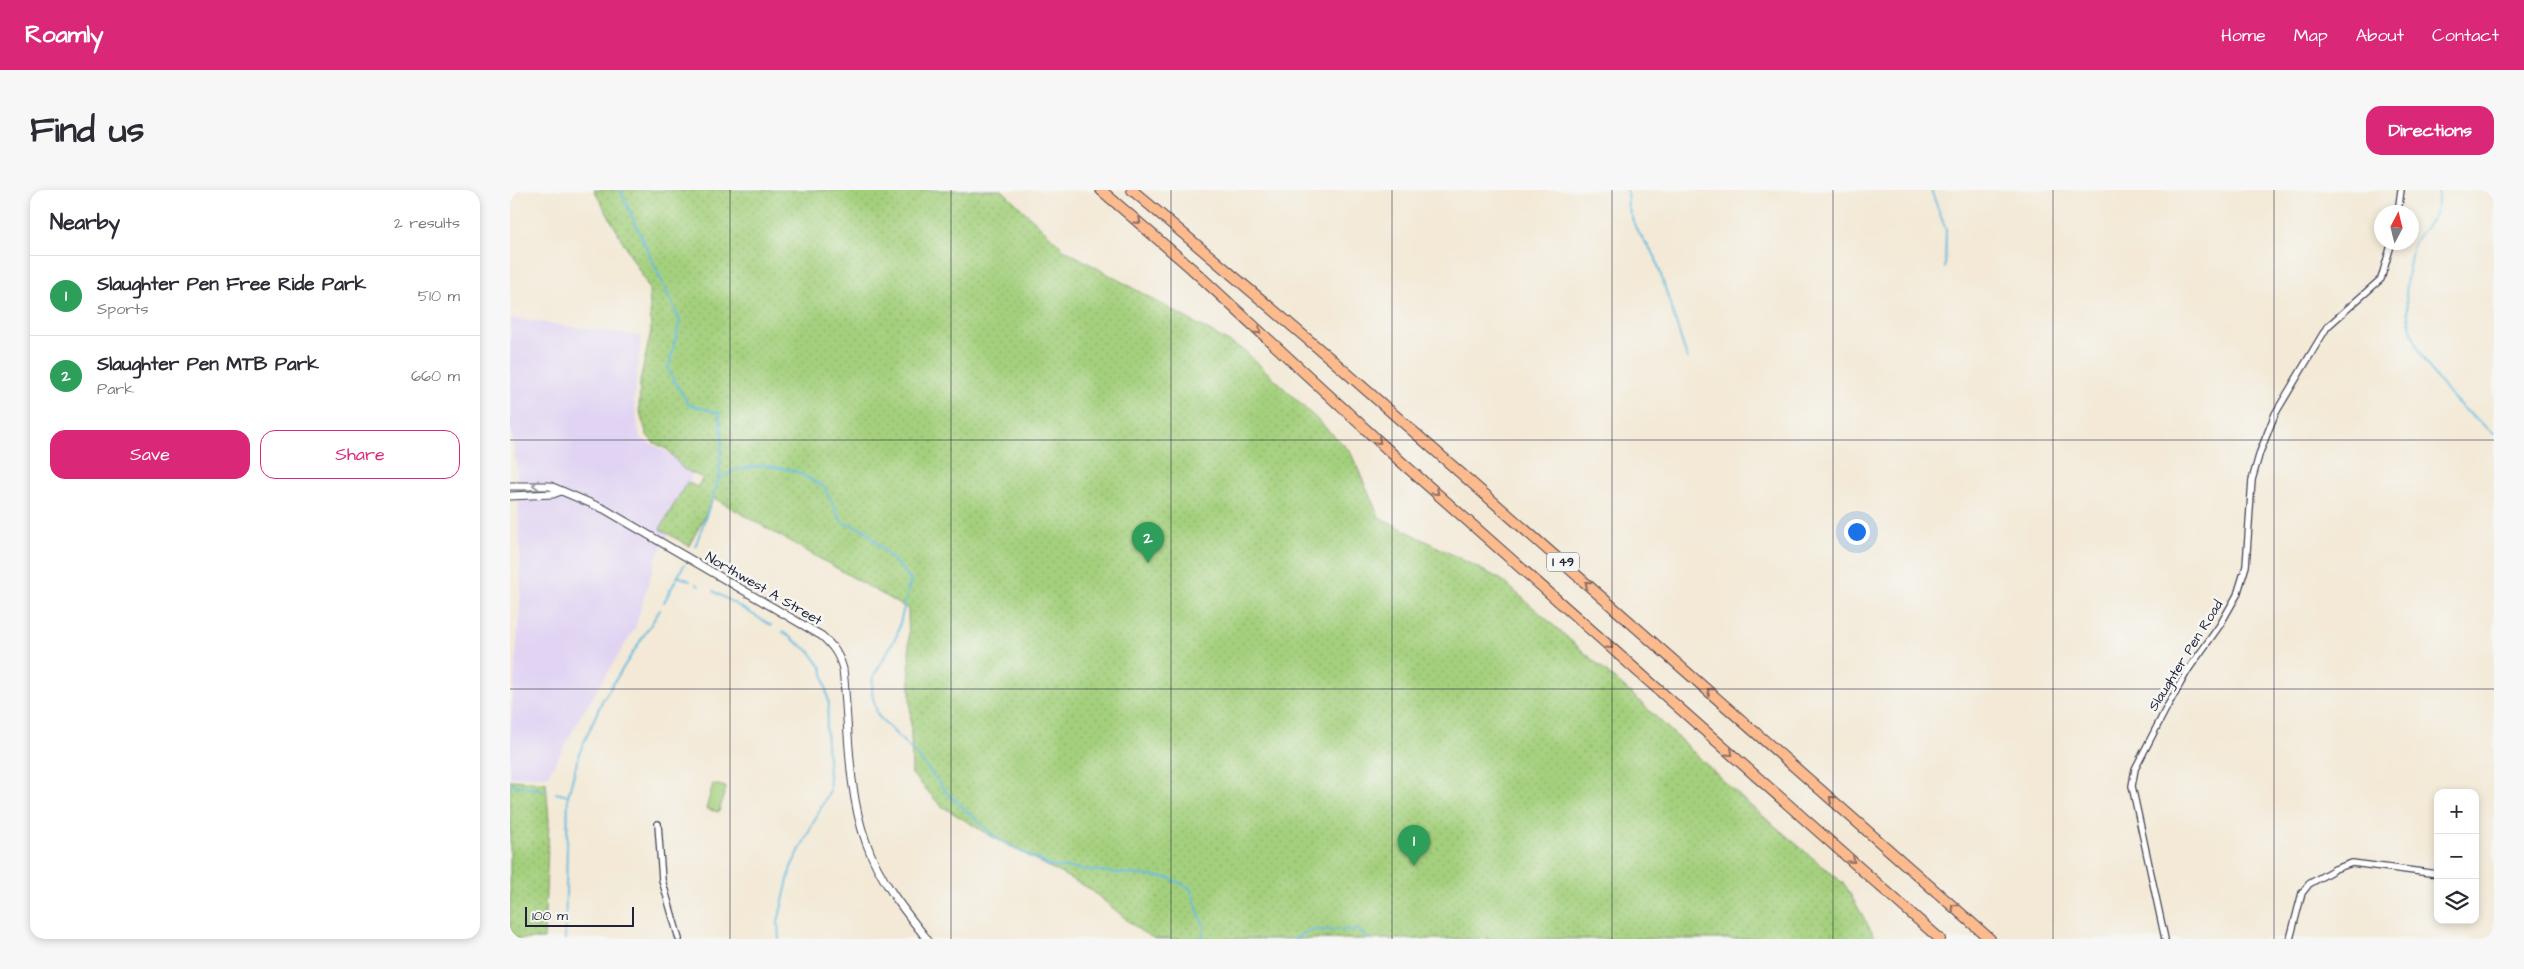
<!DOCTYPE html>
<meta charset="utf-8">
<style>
body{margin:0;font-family:"Architects Daughter",sans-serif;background:#f7f7f7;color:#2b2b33}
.controls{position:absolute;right:15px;bottom:15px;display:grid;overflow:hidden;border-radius:10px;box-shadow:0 2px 8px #0003}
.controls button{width:45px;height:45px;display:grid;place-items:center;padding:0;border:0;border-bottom:1px solid #e1e1e2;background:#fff;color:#2b2b33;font:25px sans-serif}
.compass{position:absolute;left:1864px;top:15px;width:45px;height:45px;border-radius:50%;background:#fff;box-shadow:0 2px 8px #0003;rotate:7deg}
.scale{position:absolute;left:15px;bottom:12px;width:109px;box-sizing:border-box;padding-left:5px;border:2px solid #22223b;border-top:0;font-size:14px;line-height:18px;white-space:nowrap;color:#22223b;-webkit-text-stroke:4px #f6f6f2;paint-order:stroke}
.you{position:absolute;left:1346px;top:341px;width:18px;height:18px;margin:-12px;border:4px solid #fff;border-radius:50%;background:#1a73e8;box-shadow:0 0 0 8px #1a73e833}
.badge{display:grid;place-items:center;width:32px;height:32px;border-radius:50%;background:#db2777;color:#fff;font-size:16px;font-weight:700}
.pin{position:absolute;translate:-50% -41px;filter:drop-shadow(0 1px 2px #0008)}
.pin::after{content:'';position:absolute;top:26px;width:18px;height:15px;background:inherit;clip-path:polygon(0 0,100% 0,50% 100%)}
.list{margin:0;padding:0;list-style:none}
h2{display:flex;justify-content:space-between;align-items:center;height:65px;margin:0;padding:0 20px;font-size:21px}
h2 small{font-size:16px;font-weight:400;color:#7c7c81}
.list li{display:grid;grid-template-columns:32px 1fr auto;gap:15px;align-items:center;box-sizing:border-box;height:80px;padding:0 20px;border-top:1px solid #e1e1e2}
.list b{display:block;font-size:19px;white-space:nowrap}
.list p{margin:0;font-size:16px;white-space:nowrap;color:#7c7c81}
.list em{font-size:16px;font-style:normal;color:#7c7c81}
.actions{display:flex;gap:10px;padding:15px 20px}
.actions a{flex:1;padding:11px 0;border:1px solid #db2777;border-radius:15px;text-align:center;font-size:18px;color:#db2777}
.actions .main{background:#db2777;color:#fff}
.icon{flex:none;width:28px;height:28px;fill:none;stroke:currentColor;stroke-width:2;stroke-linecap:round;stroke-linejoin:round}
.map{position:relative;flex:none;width:1984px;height:749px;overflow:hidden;border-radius:15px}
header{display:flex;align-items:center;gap:30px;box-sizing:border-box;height:70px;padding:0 25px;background:#db2777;color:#fff}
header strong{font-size:24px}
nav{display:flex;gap:28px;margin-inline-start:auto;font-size:18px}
.intro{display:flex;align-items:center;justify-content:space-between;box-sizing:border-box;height:120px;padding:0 30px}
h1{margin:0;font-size:35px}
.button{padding:12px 22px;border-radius:15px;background:#db2777;color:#fff;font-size:18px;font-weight:700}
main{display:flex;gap:30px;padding:0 30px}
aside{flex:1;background:#fff;border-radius:15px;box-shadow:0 2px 8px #0003}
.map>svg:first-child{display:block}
</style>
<header>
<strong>Roamly</strong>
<nav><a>Home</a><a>Map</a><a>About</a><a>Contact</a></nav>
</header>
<div class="intro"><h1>Find us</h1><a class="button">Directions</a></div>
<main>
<aside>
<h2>Nearby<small>2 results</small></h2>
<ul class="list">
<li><span class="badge" style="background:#2e9e5b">1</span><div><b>Slaughter Pen Free Ride Park</b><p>Sports</p></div><em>510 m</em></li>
<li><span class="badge" style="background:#2e9e5b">2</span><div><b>Slaughter Pen MTB Park</b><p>Park</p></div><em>660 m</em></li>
</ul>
<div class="actions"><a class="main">Save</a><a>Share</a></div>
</aside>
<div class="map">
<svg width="1984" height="749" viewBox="0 0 1984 749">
<defs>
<pattern id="park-dots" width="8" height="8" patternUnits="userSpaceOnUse" patternTransform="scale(1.25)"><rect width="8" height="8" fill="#a4d07d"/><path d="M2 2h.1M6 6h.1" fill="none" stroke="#8db26d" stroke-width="1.8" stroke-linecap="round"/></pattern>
</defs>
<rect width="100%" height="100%" fill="#f6f6f2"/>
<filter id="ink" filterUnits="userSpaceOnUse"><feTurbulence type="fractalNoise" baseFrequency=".02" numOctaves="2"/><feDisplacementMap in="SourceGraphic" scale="10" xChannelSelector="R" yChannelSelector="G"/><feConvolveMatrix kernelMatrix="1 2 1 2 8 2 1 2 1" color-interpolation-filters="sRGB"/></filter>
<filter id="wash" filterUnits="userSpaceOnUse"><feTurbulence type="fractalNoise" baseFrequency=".0096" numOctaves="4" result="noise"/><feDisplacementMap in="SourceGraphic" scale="20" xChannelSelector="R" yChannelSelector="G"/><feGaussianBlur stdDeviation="1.12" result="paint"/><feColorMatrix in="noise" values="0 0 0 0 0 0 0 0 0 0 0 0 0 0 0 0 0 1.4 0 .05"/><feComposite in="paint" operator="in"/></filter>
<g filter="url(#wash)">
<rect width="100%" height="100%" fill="#f3e9d6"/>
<polygon fill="#e1d4f3" points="0,128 131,146 124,211 130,248 183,276 178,308 147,365 125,438 71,526 38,586 0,587 0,544 11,401 7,280 0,235"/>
<polygon fill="#a4d07d" stroke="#63795c" points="203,594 216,597 209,622 196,619"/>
<g fill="url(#park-dots)" stroke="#63795c">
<polygon points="84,0 492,0 555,60 735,161 840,261 869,327 992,390 1125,507 1235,611 1335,695 1366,749 645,749 629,740 580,699 479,645 430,615 402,584 398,419 204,308 179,356 150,339 177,292 187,297 193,288 173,279 158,260 143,252 137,245 129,219 130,191 141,141 139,98"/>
<polygon points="0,590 36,592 39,631 34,749 0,749"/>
</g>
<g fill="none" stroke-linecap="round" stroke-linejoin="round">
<g stroke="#63bce0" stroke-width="2">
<polyline points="110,0 170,131 158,180 178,214 209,223 212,247 209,289 185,357"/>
<polyline points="1117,0 1118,17 1126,39 1145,66 1177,168"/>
<polyline points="1421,0 1436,40 1435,78"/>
<path d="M1929 0C1928 8 1928 19 1924 26 1919 36 1908 43 1904 54 1901 60 1901 69 1899 76 1884 147 1929 204 1984 243"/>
<polyline points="209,289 225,280 254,275 285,281 314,297 332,332 355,340 401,389 387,445 363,487 362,504 368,526 407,565 437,603 486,648 540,676 659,688 680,698 694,737 692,749"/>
<polyline points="168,386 180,391"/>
<polyline points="186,394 189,396"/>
<polyline points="203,401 261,435"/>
<polyline points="154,412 174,375"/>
<polyline points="0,594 37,601"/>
<polyline points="46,603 58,606"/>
<polyline points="55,749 58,606 69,564 92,511 150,420"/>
<polyline points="269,749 268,732 281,677 320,600 316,539 319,515 312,478 300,462 273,442"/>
<polyline points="784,749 801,740 848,740 858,749"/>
</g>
</g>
</g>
<g filter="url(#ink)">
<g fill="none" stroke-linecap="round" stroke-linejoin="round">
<defs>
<g id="minor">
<polyline points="1888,22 1891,0"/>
<polyline points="148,634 152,690 169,749"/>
<polyline points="1655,749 1622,596 1625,579 1658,515 1678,480 1710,435 1727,405 1736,376 1742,290 1750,262 1765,224 1817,137 1871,89 1882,52"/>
<polyline points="1780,749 1792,703 1799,694 1825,679 1842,673 1928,684"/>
</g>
<g id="tertiary">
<path d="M0 296H40L94 319 312 446C323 456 329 464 333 479 339 533 337 601 356 652 369 689 393 719 417 749"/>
<polyline points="0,306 43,304 51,301"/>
</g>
<g id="motorway">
<polyline points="591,0 681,78 889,270 1430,749"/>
<polyline points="622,0 821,169 1480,749"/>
</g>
</defs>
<use href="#minor" stroke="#414052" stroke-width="8"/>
<use href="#tertiary" stroke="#414052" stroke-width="9"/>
<use href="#motorway" stroke="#414052" stroke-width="12"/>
<use href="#minor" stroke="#fff" stroke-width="5.5"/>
<use href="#tertiary" stroke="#fff" stroke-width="7"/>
<use href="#motorway" stroke="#fcba8d" stroke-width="10"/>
</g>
<defs><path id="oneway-chevron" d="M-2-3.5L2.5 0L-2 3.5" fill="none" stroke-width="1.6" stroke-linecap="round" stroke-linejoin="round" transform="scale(1.25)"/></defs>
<g stroke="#8f6e64">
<use href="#oneway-chevron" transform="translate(628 31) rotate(42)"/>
<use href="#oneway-chevron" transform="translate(748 141) rotate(43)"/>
<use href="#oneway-chevron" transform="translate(868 251) rotate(42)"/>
<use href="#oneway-chevron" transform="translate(926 302) rotate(42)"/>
<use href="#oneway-chevron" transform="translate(1078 394) rotate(-139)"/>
<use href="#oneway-chevron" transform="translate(1100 456) rotate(42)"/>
<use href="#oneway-chevron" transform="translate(1200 501) rotate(-139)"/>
<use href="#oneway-chevron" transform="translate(1220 563) rotate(42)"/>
<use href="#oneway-chevron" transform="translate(1322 609) rotate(-139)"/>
<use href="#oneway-chevron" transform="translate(1342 670) rotate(42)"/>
<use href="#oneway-chevron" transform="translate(1444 717) rotate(-139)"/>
</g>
<use stroke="#9c9ca7" href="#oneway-chevron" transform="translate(26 295) rotate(178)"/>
</g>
<path fill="none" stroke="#22223b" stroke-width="1" stroke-opacity="0.55" d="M220 0V749M441 0V749M661 0V749M882 0V749M1102 0V749M1323 0V749M1543 0V749M1764 0V749M0 250H1984M0 499H1984"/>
<g text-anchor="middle" stroke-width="5" stroke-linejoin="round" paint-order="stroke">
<rect fill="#f6f6f2" stroke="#626272" stroke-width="1" x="1037" y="362.5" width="32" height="19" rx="4"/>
<g font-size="12" font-weight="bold" fill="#22223b">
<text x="1053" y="376">I 49</text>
</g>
<g font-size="14" fill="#22223b" stroke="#f6f6f2">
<text transform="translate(254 398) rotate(30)" y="5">Northwest A Street</text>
<text transform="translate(1675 465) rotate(-58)" y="5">Slaughter Pen Road</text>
</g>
</g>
</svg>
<div class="controls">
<button>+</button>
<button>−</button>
<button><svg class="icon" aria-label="layers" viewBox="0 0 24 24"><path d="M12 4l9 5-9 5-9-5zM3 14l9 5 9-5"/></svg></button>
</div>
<svg class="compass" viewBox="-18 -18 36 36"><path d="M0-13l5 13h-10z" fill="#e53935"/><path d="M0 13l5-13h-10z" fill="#7c7c81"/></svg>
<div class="scale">100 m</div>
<div class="you"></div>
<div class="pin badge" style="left:904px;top:676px;background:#2e9e5b">1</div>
<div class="pin badge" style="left:638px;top:373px;background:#2e9e5b">2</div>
</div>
</main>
